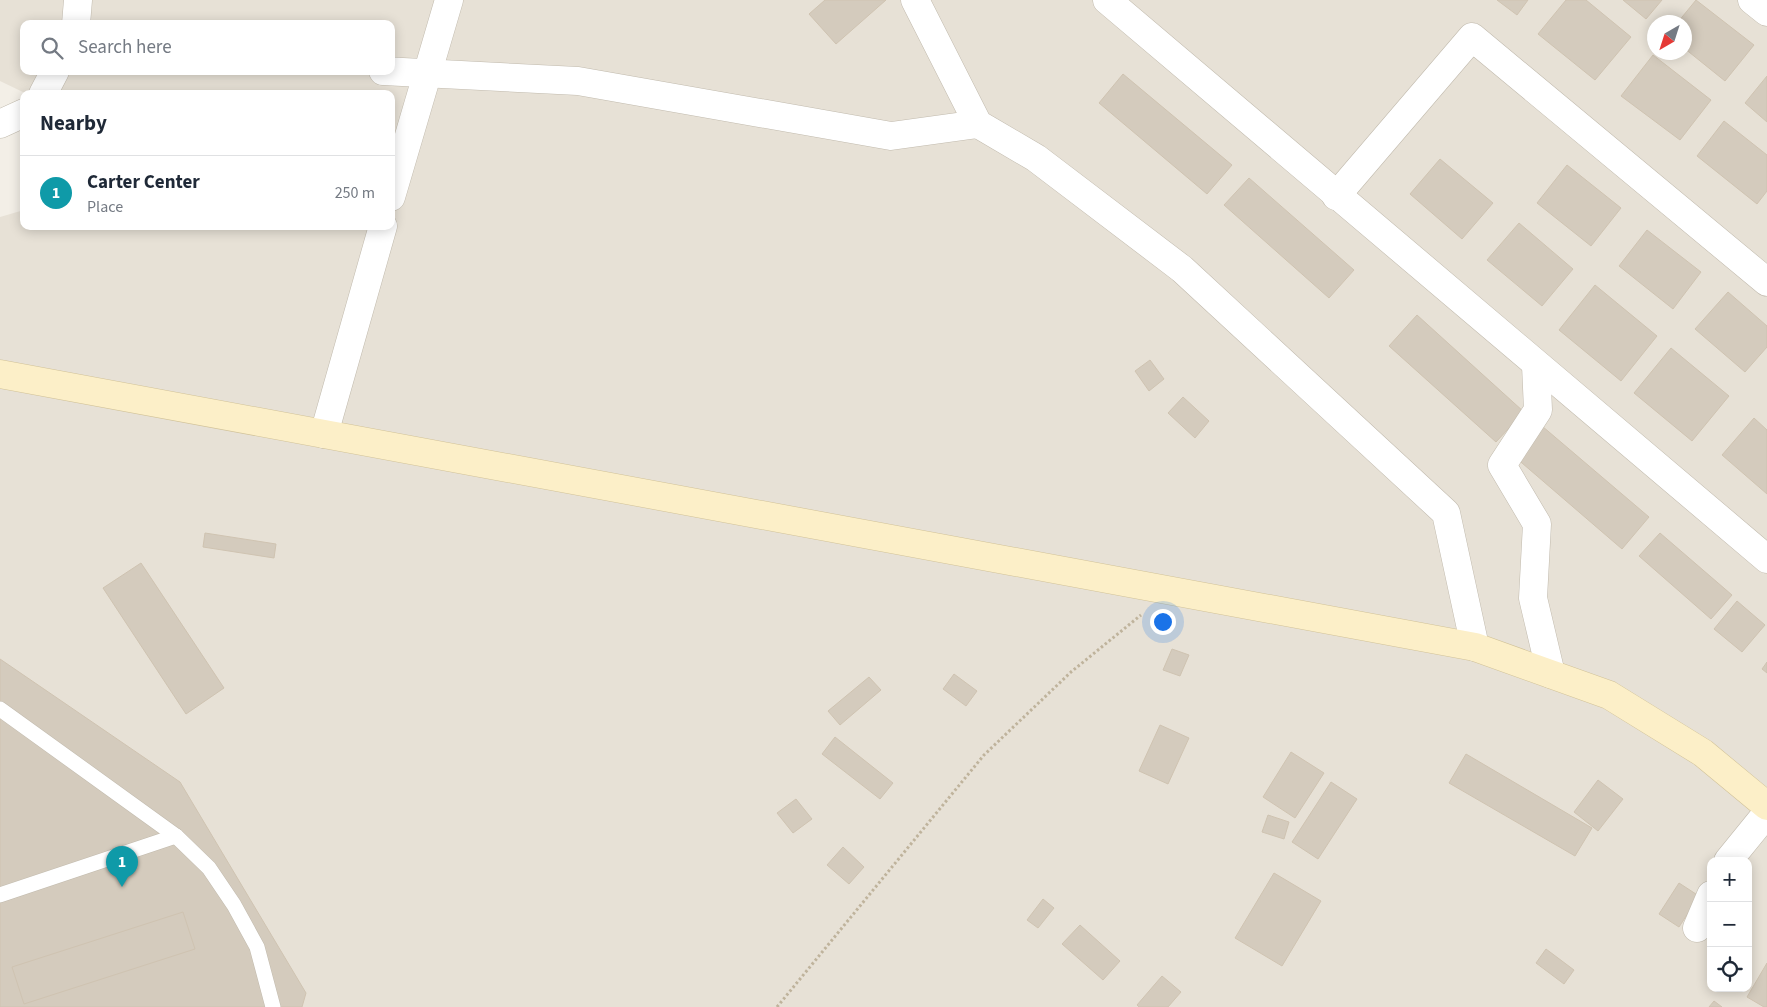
<!DOCTYPE html>
<meta charset="utf-8">
<style>
body{margin:0;font-family:"Source Sans 3",sans-serif;background:#f2f2f3;color:#1f2937}
.controls{position:absolute;right:15px;bottom:15px;display:grid;overflow:hidden;border-radius:10px;box-shadow:0 2px 12px #0003}
.controls button{width:45px;height:45px;display:grid;place-items:center;padding:0;border:0;border-bottom:1px solid #e0e1e3;background:#fff;color:#1f2937;font:25px sans-serif}
.compass{position:absolute;left:1647px;top:15px;width:45px;height:45px;border-radius:50%;background:#fff;box-shadow:0 2px 12px #0003;rotate:219deg}
.you{position:absolute;left:1162px;top:621px;width:18px;height:18px;margin:-12px;border:4px solid #fff;border-radius:50%;background:#1a73e8;box-shadow:0 0 0 8px #1a73e833}
.badge{display:grid;place-items:center;width:32px;height:32px;border-radius:50%;background:#111827;color:#fff;font-size:16px;font-weight:700}
.pin{position:absolute;translate:-50% -41px;filter:drop-shadow(0 1px 2px #0008)}
.pin::after{content:'';position:absolute;top:26px;width:18px;height:15px;background:inherit;clip-path:polygon(0 0,100% 0,50% 100%)}
.list{margin:0;padding:0;list-style:none}
h2{display:flex;justify-content:space-between;align-items:center;height:65px;margin:0;padding:0 20px;font-size:21px}
h2 small{font-size:16px;font-weight:400;color:#747a83}
.list li{display:grid;grid-template-columns:32px 1fr auto;gap:15px;align-items:center;box-sizing:border-box;height:75px;padding:0 20px;border-top:1px solid #e0e1e3}
.list b{display:block;font-size:19px;white-space:nowrap}
.list p{margin:0;font-size:16px;white-space:nowrap;color:#747a83}
.list em{font-size:16px;font-style:normal;color:#747a83}
.icon{flex:none;width:28px;height:28px;fill:none;stroke:currentColor;stroke-width:2;stroke-linecap:round;stroke-linejoin:round}
.map{position:relative;flex:none;width:1767px;height:1007px;overflow:hidden}
.search{position:absolute;background:#fff;box-shadow:0 2px 12px #0003;left:20px;top:20px;width:375px;height:55px;display:flex;align-items:center;gap:12px;box-sizing:border-box;padding:0 18px;border-radius:10px;color:#747a83;font-size:19px}
.panel{position:absolute;background:#fff;box-shadow:0 2px 12px #0003;left:20px;top:90px;width:375px;height:140px;border-radius:10px}
.map>svg:first-child{display:block}
</style>
<div class="map">
<svg width="1767" height="1007" viewBox="0 0 1767 1007">
<rect width="100%" height="100%" fill="#f3efe7"/>
<path fill="#e7e1d6" fill-rule="evenodd" d="M0 0H1767V1007H0V217L24 210V226H391V94H27L0 81ZM1654 22H1684V52H1654ZM24 24H391V71H24ZM1711 861H1748V988H1711Z"/>
<g fill="#d4cbbd" stroke="#cfc3b1">
<polygon points="825,0 886,0 836,44 809,14"/>
<polygon points="1497,0 1528,0 1517,15"/>
<polygon points="1566,0 1586,0 1631,37 1595,80 1538,34"/>
<polygon points="1623,0 1662,0 1646,19"/>
<polygon points="1696,0 1754,45 1725,81 1684,48 1684,22 1678,22"/>
<polygon points="1653,55 1711,100 1680,140 1621,96"/>
<polygon points="1123,74 1232,165 1207,194 1099,103"/>
<polygon points="1767,76 1767,122 1745,103"/>
<polygon points="1724,121 1767,155 1767,191 1757,204 1697,156"/>
<polygon points="1440,159 1493,203 1462,239 1410,194"/>
<polygon points="1567,165 1621,208 1591,246 1537,203"/>
<polygon points="1249,178 1354,270 1329,298 1224,205"/>
<polygon points="1519,223 1573,269 1542,306 1487,260"/>
<polygon points="1647,230 1701,272 1673,309 1619,266"/>
<polygon points="1595,285 1657,336 1621,381 1559,330"/>
<polygon points="1728,292 1767,326 1767,347 1745,372 1695,329"/>
<polygon points="1417,315 1524,412 1496,442 1389,346"/>
<polygon points="1671,348 1729,396 1692,441 1634,393"/>
<polygon points="1150,360 1164,379 1149,391 1135,371"/>
<polygon points="1183,397 1209,421 1195,438 1168,413"/>
<polygon points="1754,418 1767,430 1767,494 1722,455"/>
<polygon points="1542,426 1649,517 1622,549 1515,457"/>
<polygon points="205,533 276,544 274,558 203,547"/>
<polygon points="1660,533 1732,595 1711,619 1639,556"/>
<polygon points="141,563 224,688 186,714 103,588"/>
<polygon points="1737,601 1765,625 1742,652 1714,629"/>
<polygon points="1172,649 1189,655 1180,676 1163,670"/>
<polygon points="0,659 180,782 306,993 302,1007 0,1007"/>
<polygon points="1767,662 1767,673 1762,669"/>
<polygon points="954,674 977,691 966,706 943,689"/>
<polygon points="869,677 881,690 840,725 828,711"/>
<polygon points="1160,725 1189,738 1168,784 1139,771"/>
<polygon points="835,737 893,783 880,799 822,754"/>
<polygon points="1291,752 1324,773 1295,818 1263,797"/>
<polygon points="1466,754 1592,828 1575,856 1449,783"/>
<polygon points="1598,780 1623,799 1598,831 1574,812"/>
<polygon points="1331,782 1357,799 1318,859 1292,842"/>
<polygon points="796,799 812,819 793,833 777,813"/>
<polygon points="1268,815 1289,822 1284,839 1262,832"/>
<polygon points="843,847 864,867 849,884 827,865"/>
<polygon points="1274,873 1321,901 1282,966 1235,938"/>
<polygon points="1679,883 1699,896 1679,927 1659,914"/>
<polygon points="1043,899 1054,908 1038,928 1027,920"/>
<polygon points="183,912 195,949 24,1004 12,967"/>
<polygon points="1080,925 1120,961 1103,980 1062,944"/>
<polygon points="1546,949 1574,970 1564,984 1536,963"/>
<polygon points="1767,963 1767,1007 1764,1007 1747,997"/>
<polygon points="1162,976 1181,992 1168,1007 1139,1007 1137,1005"/>
<polygon points="1714,1001 1722,1007 1709,1007"/>
</g>
<g fill="none" stroke-linecap="round" stroke-linejoin="round">
<defs>
<g id="service">
<polyline points="0,709 176,836 209,868 234,905 257,947 273,1007"/>
<polyline points="0,895 176,836"/>
</g>
<g id="minor">
<polyline points="915,0 978,124 1036,158 1182,269 1446,513 1475,647"/>
<polyline points="1107,0 1767,559"/>
<polyline points="1752,0 1767,12"/>
<polyline points="76,24 78,0"/>
<polyline points="383,71 578,81 891,136 978,124"/>
<polyline points="43,94 55,71"/>
<polyline points="0,124 24,113"/>
<polyline points="1336,196 1472,37 1767,282"/>
<polyline points="391,197 449,0"/>
<polyline points="1536,365 1538,410 1502,465 1537,524 1533,598 1551,674"/>
<polyline points="324,434 383,226"/>
<polyline points="1728,861 1767,813"/>
<polyline points="1697,928 1711,895"/>
</g>
<polyline id="secondary" points="0,374 1475,647 1609,695 1703,753 1767,806"/>
</defs>
<use href="#service" stroke="#c1baad" stroke-width="16"/>
<use href="#minor" stroke="#c1baad" stroke-width="29"/>
<use href="#secondary" stroke="#d1c298" stroke-width="29"/>
<polyline stroke="#bfb39c" stroke-width="3" stroke-dasharray="2.5 2.5" stroke-linecap="butt" points="777,1007 984,755 1071,672 1141,615"/>
<use href="#service" stroke="#fff" stroke-width="15"/>
<use href="#minor" stroke="#fff" stroke-width="28"/>
<use href="#secondary" stroke="#fcefc8" stroke-width="28"/>
</g>
</svg>
<div class="controls">
<button>+</button>
<button>−</button>
<button><svg class="icon" aria-label="locate" viewBox="0 0 24 24"><circle cx="12" cy="12" r="6"/><path d="M12 2v4M12 18v4M2 12h4M18 12h4"/></svg></button>
</div>
<svg class="compass" viewBox="-18 -18 36 36"><path d="M0-13l5 13h-10z" fill="#e53935"/><path d="M0 13l5-13h-10z" fill="#747a83"/></svg>
<div class="you"></div>
<div class="pin badge" style="left:122px;top:887px;background:#0f9aa8">1</div>
<div class="search"><svg class="icon" aria-label="search" viewBox="0 0 24 24"><circle cx="10" cy="10" r="6"/><path d="M15 15l6 6"/></svg>Search here</div>
<section class="panel">
<h2>Nearby<small></small></h2>
<ul class="list">
<li><span class="badge" style="background:#0f9aa8">1</span><div><b>Carter Center</b><p>Place</p></div><em>250 m</em></li>
</ul>
</section>
</div>
